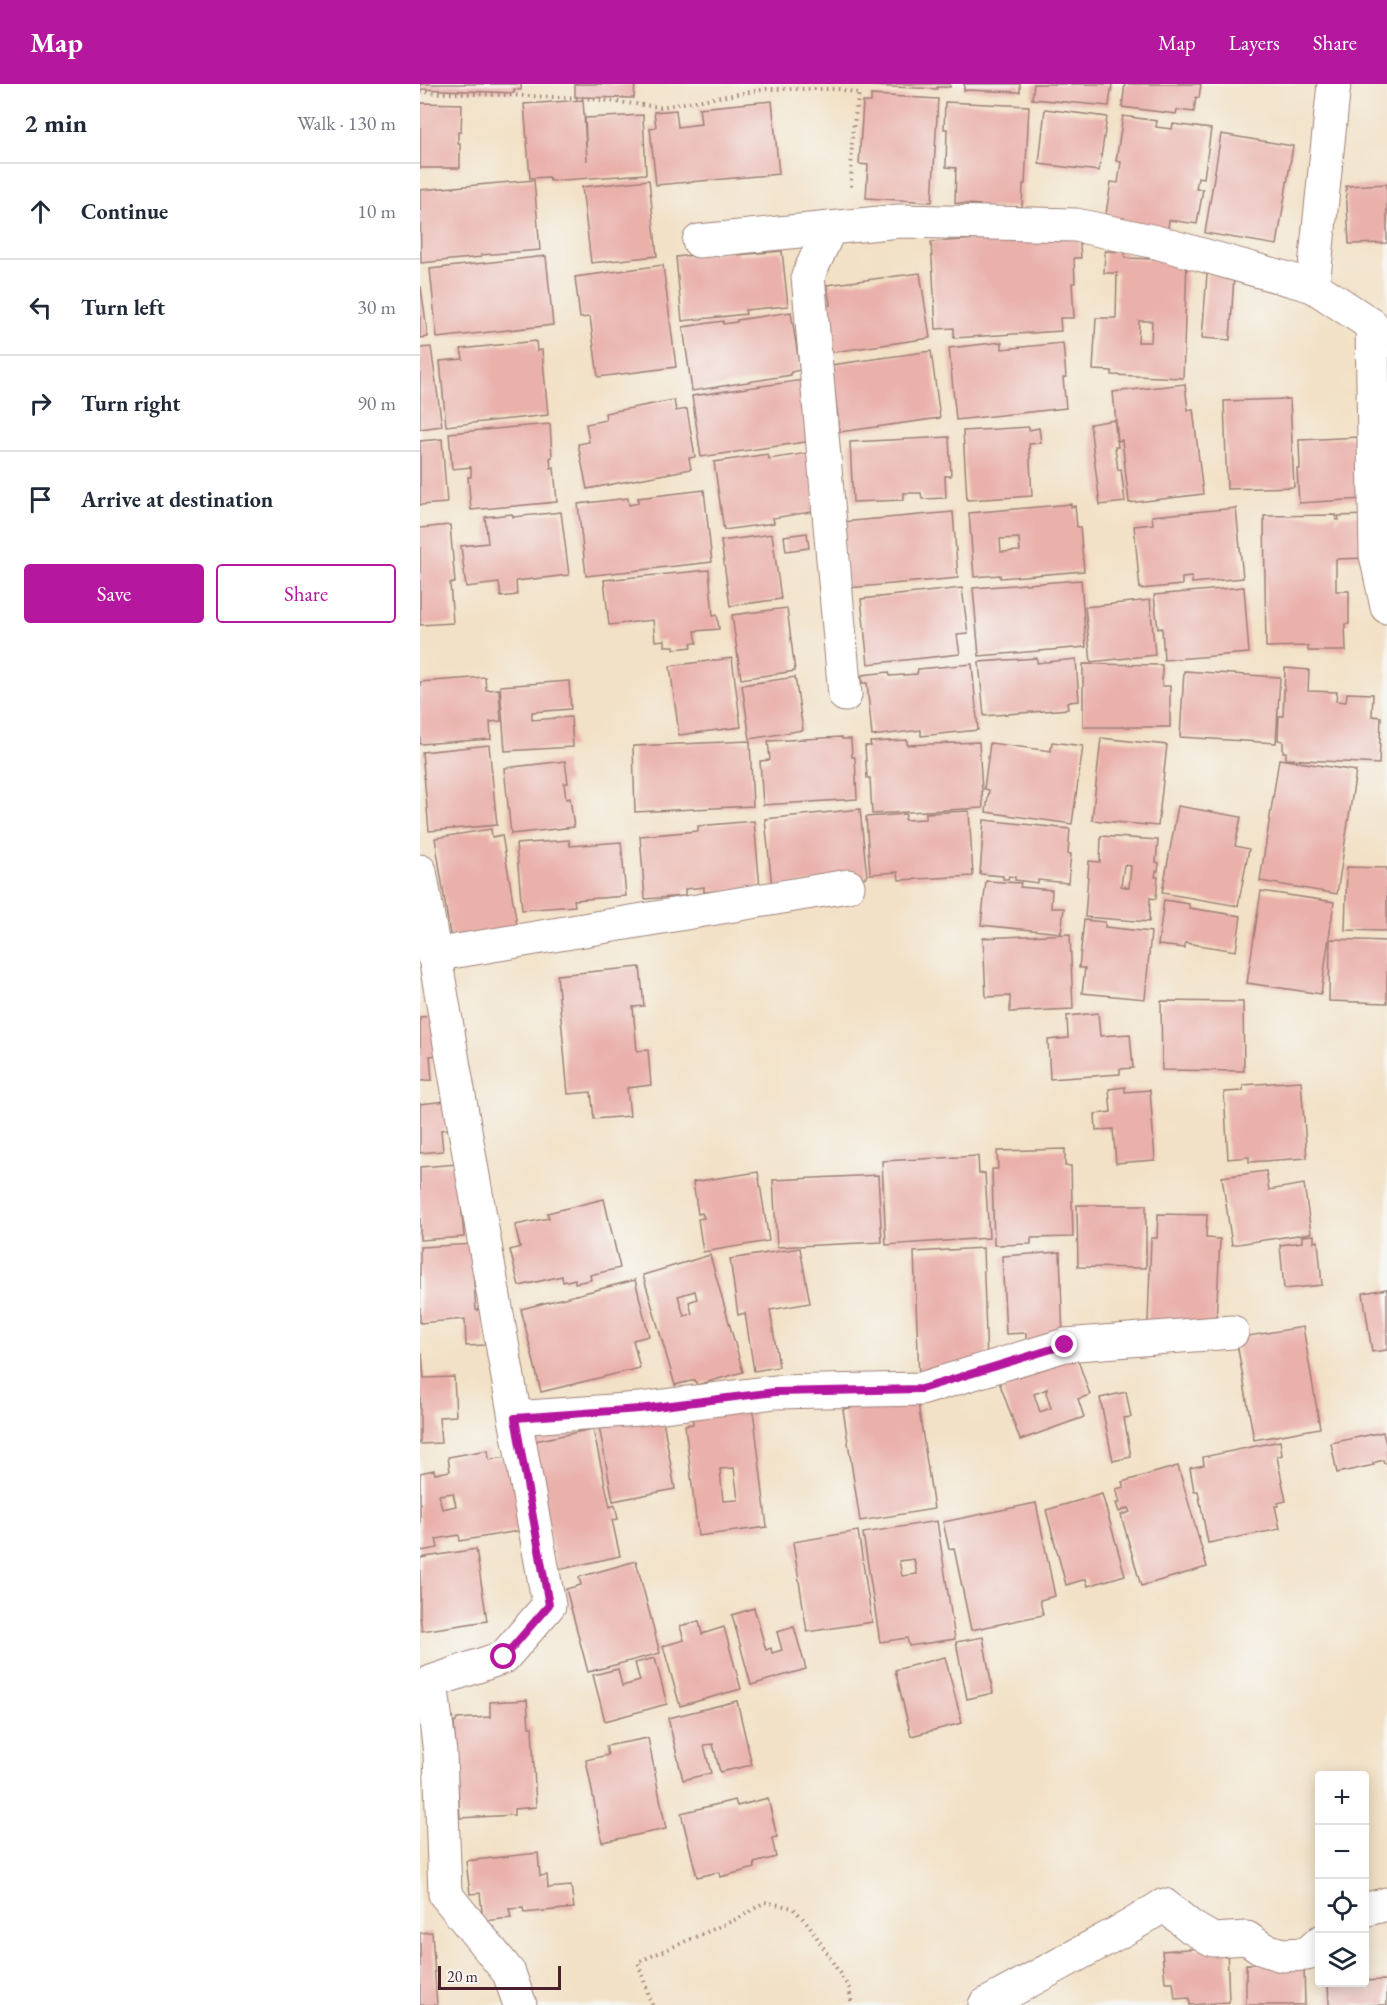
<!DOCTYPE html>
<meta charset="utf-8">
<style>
body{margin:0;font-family:"EB Garamond",serif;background:#f6f6f7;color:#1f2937}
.controls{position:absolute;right:18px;bottom:18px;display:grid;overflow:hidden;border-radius:6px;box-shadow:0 3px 15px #0003}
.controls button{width:54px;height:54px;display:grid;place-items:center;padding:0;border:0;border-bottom:2px solid #e0e1e3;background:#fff;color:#1f2937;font:30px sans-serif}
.scale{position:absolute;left:18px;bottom:15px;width:123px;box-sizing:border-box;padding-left:6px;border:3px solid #4a1f2b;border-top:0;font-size:16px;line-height:21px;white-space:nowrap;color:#4a1f2b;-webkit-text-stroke:4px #f6f6f2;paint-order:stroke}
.stop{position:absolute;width:18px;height:18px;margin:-14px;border:4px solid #b5179e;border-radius:50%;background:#fff}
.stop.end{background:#b5179e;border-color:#fff;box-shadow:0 2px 6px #0008}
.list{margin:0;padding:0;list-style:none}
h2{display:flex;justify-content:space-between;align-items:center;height:78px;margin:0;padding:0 24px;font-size:26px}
h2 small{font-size:20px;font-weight:400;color:#747a83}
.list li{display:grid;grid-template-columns:39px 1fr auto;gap:18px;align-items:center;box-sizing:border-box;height:96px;padding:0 24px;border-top:2px solid #e0e1e3}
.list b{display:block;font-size:22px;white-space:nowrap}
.list em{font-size:20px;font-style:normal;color:#747a83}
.actions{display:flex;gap:12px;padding:18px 24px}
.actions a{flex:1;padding:14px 0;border:2px solid #b5179e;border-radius:6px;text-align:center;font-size:21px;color:#b5179e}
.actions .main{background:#b5179e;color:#fff}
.icon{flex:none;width:33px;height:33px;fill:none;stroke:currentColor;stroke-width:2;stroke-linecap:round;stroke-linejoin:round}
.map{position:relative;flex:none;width:967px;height:1921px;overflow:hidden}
header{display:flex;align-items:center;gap:36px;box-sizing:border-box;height:84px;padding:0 30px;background:#b5179e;color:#fff}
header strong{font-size:28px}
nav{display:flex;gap:33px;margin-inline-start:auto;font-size:21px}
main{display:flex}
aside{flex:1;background:#fff}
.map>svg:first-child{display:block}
</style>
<header>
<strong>Map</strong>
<nav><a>Map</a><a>Layers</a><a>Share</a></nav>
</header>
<main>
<aside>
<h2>2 min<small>Walk · 130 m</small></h2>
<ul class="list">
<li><svg class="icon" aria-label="ahead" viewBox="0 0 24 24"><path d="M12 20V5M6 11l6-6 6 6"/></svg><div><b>Continue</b></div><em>10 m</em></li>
<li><svg class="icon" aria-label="left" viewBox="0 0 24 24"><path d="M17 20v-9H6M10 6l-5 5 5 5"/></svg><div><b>Turn left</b></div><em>30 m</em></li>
<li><svg class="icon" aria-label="right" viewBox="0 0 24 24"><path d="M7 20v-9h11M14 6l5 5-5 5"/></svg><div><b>Turn right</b></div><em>90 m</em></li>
<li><svg class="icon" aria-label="arrive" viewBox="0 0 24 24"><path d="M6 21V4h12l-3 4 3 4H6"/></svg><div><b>Arrive at destination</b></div></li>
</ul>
<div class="actions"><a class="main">Save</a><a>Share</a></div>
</aside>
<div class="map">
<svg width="967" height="1921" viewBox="0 0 967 1921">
<rect width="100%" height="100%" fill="#f6f6f2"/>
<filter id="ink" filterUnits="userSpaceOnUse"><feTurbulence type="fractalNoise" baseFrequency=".0167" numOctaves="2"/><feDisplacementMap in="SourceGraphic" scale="12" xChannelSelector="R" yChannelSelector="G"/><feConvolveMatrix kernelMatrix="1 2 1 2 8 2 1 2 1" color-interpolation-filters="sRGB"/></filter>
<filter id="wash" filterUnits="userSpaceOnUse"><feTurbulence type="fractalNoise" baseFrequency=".008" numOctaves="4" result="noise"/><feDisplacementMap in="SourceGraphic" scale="24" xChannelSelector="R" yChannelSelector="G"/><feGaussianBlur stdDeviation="1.35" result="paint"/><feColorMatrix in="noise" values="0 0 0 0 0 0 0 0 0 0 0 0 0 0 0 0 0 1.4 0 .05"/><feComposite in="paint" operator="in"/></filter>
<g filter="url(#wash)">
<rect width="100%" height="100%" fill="#f2e1c6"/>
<g id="blocks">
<g fill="#eab0aa" fill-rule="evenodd">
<polygon points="0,0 101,0 101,6 94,5 94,9 0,5"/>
<polygon points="155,0 215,0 214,14 155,13"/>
<polygon points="452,0 530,0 530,3 517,3 517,5 452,2"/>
<polygon points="544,0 600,0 600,8 544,6"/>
<polygon points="614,0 692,0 689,22 612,15"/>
<polygon points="705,0 781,0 779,14 776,13 774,28 757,26 756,30 702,23"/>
<polygon points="451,11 518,15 512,118 446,114 448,81 439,80 443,18 451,18"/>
<polygon points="163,16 167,77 165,34 223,31 226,90 130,97 129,93 110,94 104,20"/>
<polygon points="352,17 359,90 236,101 230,44 236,43 234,28 256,26 258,43 281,40 279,24"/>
<polygon points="525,18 609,22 605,100 603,100 602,123 560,124 560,121 535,119 536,84 526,83 527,45 524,45"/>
<polygon points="0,19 42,20 41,48 38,48 38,60 40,60 40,84 0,84"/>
<polygon points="625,25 687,33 679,87 619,80"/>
<polygon points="703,32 737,37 736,43 752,45 753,40 791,45 784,94 778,93 776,105 783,105 777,140 749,136 748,145 685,136 691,98 698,99 701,78 696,77"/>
<polygon points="801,50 873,62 857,161 785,149"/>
<polygon points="114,96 120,166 61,171 61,173 1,179 0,106"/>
<polygon points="229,96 237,172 171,179 162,103"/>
<polygon points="967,100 967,159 929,160 926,102"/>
<polygon points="659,149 661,174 654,174 655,199 652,199 654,234 640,234 641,247 534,254 534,244 516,245 511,158"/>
<polygon points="318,166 318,171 362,167 368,222 325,226 326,230 262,237 256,173"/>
<path d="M685 167 705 168V174L767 176 763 294 692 291V287L673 286 676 234H696L697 189H684ZM719 237H732L731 258H718Z"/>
<polygon points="126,172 133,241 17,254 10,185"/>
<polygon points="243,181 256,283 178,293 170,233 160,234 155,193"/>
<polygon points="500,189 510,254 407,269 400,223 410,221 407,201"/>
<polygon points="787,190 814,192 810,256 782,254"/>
<polygon points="1,203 8,253 0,254 0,204"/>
<polygon points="371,228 380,286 371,288 371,291 272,307 263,243 303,237 303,240 317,238 317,236"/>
<polygon points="116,257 117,267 122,266 128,331 26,342 20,277 43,275 41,265"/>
<polygon points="582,258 582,265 643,259 646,293 643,294 646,324 536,336 529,264"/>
<polygon points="11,263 22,342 0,345 0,264"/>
<polygon points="511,267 520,334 420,348 411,281"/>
<polygon points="383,296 392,357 281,373 272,312"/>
<polygon points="765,300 768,326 773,325 783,410 709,419 702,356 698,357 693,308"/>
<polygon points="870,315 874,403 807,405 804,317"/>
<polygon points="254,316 256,327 267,325 275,373 269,374 271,385 167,405 158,360 169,358 166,340 186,336 185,329"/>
<polygon points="694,336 698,363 695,363 698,386 701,385 705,418 680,421 670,340"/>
<polygon points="130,340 132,373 130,374 131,384 134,383 137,418 51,426 48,393 51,393 51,383 32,385 29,349"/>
<polygon points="609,343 609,346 619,344 621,359 609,360 612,412 547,416 543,347"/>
<polygon points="529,353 531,392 525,392 526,414 502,415 501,409 484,409 484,416 433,418 430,358"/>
<polygon points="940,353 943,415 879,419 877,385 880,385 879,356"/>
<polygon points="22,355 27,419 0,421 0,357"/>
<polygon points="388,369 397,427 353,434 354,439 304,446 294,378 348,370 349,375"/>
<polygon points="284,406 292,478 166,492 158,420 208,414 209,421 218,419 218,414"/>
<path d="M651 420V423L655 422 657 443H660L664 487 580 494V491L554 493 549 429ZM599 454 600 467 581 468 580 455Z"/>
<polygon points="816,424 823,494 772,499 772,493 762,494 762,501 720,505 714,442 733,440 732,432"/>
<polygon points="141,428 149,491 96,497 97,511 81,513 79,499 46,503 41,462 68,459 65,433 92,430 93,433"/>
<polygon points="533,428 538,494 428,504 422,438"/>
<polygon points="916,431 916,436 919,436 918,432 948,431 950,474 916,475 916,507 929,507 929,540 925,540 926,567 888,567 888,562 846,563 844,432"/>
<polygon points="30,441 35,499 30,499 33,539 0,541 0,444"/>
<polygon points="387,449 389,464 366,467 364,452"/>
<polygon points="352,450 361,515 310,522 301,457"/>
<polygon points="289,486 293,532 297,531 299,545 275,547 277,559 271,559 272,563 254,565 254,562 245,562 245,556 235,557 233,536 189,541 184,496"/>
<polygon points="661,496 666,563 559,572 553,504"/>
<polygon points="824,503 829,569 744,576 742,544 738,545 734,511"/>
<polygon points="542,504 548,550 537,551 540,570 448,580 441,515"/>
<polygon points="730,516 735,571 671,578 665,523"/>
<polygon points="367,524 375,587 321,595 312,531"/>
<polygon points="312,574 321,643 259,651 250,582"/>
<polygon points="617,574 617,579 656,575 659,617 647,618 648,625 564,632 559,578"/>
<polygon points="552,580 558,646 501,652 501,646 452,652 447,599 442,599 442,591 469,588 470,592 497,590 498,585"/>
<polygon points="663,580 742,581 742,602 750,602 750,643 663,643"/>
<polygon points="865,584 889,586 888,607 917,608 916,617 926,618 927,609 953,610 952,632 961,633 959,680 866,675 866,668 863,668 863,657 858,656 859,632 863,632"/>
<polygon points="764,587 860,593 856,659 760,653"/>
<polygon points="65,593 66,606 79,605 81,637 70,638 71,655 0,660 0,598"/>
<polygon points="375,593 383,646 330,655 322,601"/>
<polygon points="149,597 151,625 112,628 112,636 151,633 153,663 85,667 80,602"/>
<polygon points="422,653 422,655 431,655 432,673 435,673 437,715 343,721 340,677 350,676 348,657"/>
<polygon points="681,654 747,661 738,742 672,736"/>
<polygon points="487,656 487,661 559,658 563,724 452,730 450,694 447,694 445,662 451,662 450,658"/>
<polygon points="330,657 333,722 215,728 213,662"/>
<polygon points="632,658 663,662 652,740 566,728 569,706 564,705 570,659 631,667"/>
<polygon points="69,661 77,741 9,747 2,668"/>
<polygon points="859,675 936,687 917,810 840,797"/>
<polygon points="145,677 148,699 144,699 146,715 150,714 154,743 91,750 84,684"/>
<polygon points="758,722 821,733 815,762 829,765 818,822 742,809"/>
<polygon points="440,725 447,793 352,803 345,735"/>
<polygon points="549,727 553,792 479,796 478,788 450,790 446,733 486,730 485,736 506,735 506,729"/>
<polygon points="564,736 650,745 648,770 651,770 648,799 618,796 618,799 595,796 595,793 589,792 588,795 583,795 583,792 560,790"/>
<polygon points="334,737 340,804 284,808 284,803 265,805 265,812 225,815 220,752 278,747 278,742"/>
<polygon points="71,745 72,753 82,751 98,847 32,863 15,754"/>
<path d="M681 752 738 756 736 778 739 779 738 787H736L735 793H738L736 815 730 814 729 838 665 833 669 777 680 778ZM704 781 711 782 709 804 701 802Z"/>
<polygon points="149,756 150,762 201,758 206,812 154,816 155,822 102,826 96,760"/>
<polygon points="927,783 967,784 967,847 925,846"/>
<polygon points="566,797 601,799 600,803 632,806 631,824 644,824 641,849 561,841"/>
<polygon points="841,807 914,818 901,910 827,899"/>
<polygon points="744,816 769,820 769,824 821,832 816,867 765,859 765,864 738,861"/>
<polygon points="664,836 685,838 685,843 731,848 725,915 662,909 665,884 659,884"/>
<polygon points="650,850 653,925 590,928 590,912 566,913 563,854"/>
<polygon points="910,855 967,857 967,919 909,917"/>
<polygon points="220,883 224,922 213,923 217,967 228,966 231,1001 207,1004 210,1032 174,1035 171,1008 148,1010 137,891"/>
<polygon points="741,917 823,918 824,987 742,986"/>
<polygon points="678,929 680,952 710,950 713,984 700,985 700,990 630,995 628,956 648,954 647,932"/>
<polygon points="14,932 18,971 10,972 12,996 0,997 0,933"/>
<polygon points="881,997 887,1074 829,1078 829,1073 808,1075 804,1008 823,1007 823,1001"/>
<polygon points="705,1003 705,1008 730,1006 735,1076 696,1079 693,1045 676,1046 675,1030 691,1028 689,1005"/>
<polygon points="26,1017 29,1045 21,1046 23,1067 0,1069 0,1020"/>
<polygon points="645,1065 645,1082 651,1082 653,1153 611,1154 611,1160 574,1161 572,1085 578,1085 577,1067"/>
<polygon points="558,1072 559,1090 565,1089 569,1154 466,1161 462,1077"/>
<polygon points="38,1080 44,1153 0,1156 0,1083"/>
<polygon points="846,1087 849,1106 884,1100 891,1149 812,1161 802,1093"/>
<polygon points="338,1088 349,1157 283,1168 278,1135 284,1134 282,1129 278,1130 273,1098"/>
<polygon points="458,1091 462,1158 357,1163 353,1096"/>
<polygon points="184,1115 200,1184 170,1191 171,1196 155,1199 155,1195 143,1198 142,1192 99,1202 90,1166 100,1163 95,1141 129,1134 127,1129"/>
<polygon points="657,1121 726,1121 726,1184 658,1183"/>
<polygon points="738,1130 787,1131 786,1154 800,1155 796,1241 728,1238 731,1154 737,1154"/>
<polygon points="894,1151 894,1158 898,1157 902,1201 864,1205 860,1161 882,1158 882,1152"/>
<polygon points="55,1160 52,1174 56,1226 63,1225 65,1261 46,1262 45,1235 0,1239 0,1163"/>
<polygon points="380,1164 390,1219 350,1226 359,1283 334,1287 325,1229 318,1231 310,1175"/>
<polygon points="563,1164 567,1280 499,1293 494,1168"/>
<polygon points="640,1168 643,1257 606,1259 606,1249 586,1250 582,1172"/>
<path d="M290 1171 323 1288 277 1301 275 1296 255 1301 223 1191ZM275 1207 277 1215 269 1218 272 1230 264 1232 258 1212Z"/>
<polygon points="215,1196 229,1252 213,1256 220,1284 121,1308 101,1225"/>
<polygon points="967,1205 967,1266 952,1268 943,1209"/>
<polygon points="883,1243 900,1344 834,1356 816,1254"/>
<path d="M651 1266 658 1276 670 1311 658 1315 664 1333 600 1356 577 1292ZM627 1305 626 1309 631 1324 620 1328 614 1310Z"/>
<polygon points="0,1270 2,1270 4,1294 34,1293 36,1332 19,1333 21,1359 0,1360"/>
<polygon points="706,1308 711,1333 704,1334 711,1373 693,1377 680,1314"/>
<polygon points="497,1313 514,1425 440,1437 423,1325"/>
<path d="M332 1317 347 1443 278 1452 265 1341 273 1340 271 1324ZM314 1384 318 1416 303 1417 300 1385Z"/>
<polygon points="242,1330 255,1405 193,1417 179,1342"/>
<polygon points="173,1345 190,1423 195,1421 198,1435 192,1436 200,1472 137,1486 110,1358"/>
<polygon points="963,1348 967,1364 967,1379 964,1379 963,1376 953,1379 954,1381 917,1389 911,1359"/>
<polygon points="860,1357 862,1371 857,1373 866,1417 858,1419 858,1422 855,1422 860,1445 788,1459 778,1407 774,1407 770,1384 784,1381 783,1373"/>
<path d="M68 1366 69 1376 93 1372 104 1446 40 1457 39 1451 16 1455 18 1464 0 1467V1389L14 1386 15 1390 30 1387 28 1373ZM33 1409 36 1422 22 1425 19 1411Z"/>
<polygon points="758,1382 787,1483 721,1502 701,1431 710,1428 708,1424 699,1428 696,1419 700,1419 696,1405 704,1403 702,1398"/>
<polygon points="682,1410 705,1491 668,1502 666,1495 646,1501 626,1426"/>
<polygon points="616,1419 635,1512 620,1516 623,1531 551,1546 534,1464 529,1465 523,1438"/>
<path d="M517 1437 535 1555 489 1562 487 1554 460 1558 443 1449ZM494 1475 497 1490 482 1492 479 1477Z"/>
<polygon points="438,1447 452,1538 387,1548 373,1458"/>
<polygon points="56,1465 67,1537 2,1547 0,1532 0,1474"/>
<polygon points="216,1477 240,1569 168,1588 146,1505 161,1501 159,1493"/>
<polygon points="334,1524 346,1566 351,1564 352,1569 362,1566 357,1548 374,1543 386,1585 331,1601 312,1531"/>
<polygon points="279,1537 282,1550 304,1543 321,1605 260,1622 243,1562 264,1556 260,1542"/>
<polygon points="563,1553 573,1609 547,1615 536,1558"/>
<polygon points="525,1573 542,1639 491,1652 475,1586"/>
<polygon points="235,1574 247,1620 185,1637 173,1591 198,1585 202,1602 220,1597 215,1579"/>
<polygon points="107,1616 109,1643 112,1643 116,1723 94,1725 94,1731 40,1734 34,1639 36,1638 37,1635 70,1633 70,1618"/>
<polygon points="317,1617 332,1681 300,1688 293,1660 284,1661 291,1689 263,1696 248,1634"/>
<polygon points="228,1654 246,1745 182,1758 166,1676 188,1671 186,1662"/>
<polygon points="348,1714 357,1753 352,1754 356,1773 334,1779 335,1784 300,1793 299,1788 277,1793 261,1729 315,1716 317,1722"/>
<polygon points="118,1769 120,1792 127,1791 128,1804 151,1802 154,1824 104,1829 103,1824 89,1825 91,1834 63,1837 60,1809 50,1810 46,1777"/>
<polygon points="12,1848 17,1921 0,1921 0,1849"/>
<polygon points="807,1862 809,1918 770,1921 769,1914 755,1915 753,1898 745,1898 742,1867"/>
<polygon points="826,1880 884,1881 885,1921 826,1921"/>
<polygon points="967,1896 967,1921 909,1921 908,1898"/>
</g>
</g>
</g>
<g filter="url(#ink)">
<use href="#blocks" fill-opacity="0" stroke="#9e8078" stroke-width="1.5"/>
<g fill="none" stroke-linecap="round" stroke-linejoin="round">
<defs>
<g id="minor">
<polyline points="914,0 893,202 952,241 956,471 967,523"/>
<polyline points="279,157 410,144"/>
<polyline points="425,611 388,192 410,144 479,137 656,141 736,158 893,202"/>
<polyline points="0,787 95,1334 129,1521 84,1573 11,1598 20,1669 25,1810 89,1889 100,1921"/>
<polyline points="13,871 428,802"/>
<polyline points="95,1334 219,1325 355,1308 501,1305 645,1261 812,1248"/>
<polyline points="944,1826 967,1820"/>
<polyline points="565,1921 712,1841 744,1821 771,1843 793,1856 827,1854 843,1865 862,1871 887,1870 900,1858"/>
</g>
</defs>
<use href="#minor" stroke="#9e8078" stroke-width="35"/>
<g stroke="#9e8078" stroke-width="4" stroke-dasharray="1.5 4.5" stroke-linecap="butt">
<polyline points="0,8 164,14 240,23 347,5 418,5 439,9 432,51 431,105"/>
<polyline points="232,1921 218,1878 319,1834 345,1818 373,1824 389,1841 429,1904 432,1921"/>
</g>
<use href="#minor" stroke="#fff" stroke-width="33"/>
</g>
</g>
<g fill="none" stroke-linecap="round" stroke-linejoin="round" filter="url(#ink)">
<polyline stroke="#b5179e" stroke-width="8" points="84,1573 129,1521 95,1334 219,1325 355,1308 501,1305 645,1261"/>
</g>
</svg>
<div class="controls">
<button>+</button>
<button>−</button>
<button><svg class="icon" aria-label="locate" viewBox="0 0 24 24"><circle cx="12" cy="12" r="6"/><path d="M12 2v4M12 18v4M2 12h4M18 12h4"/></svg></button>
<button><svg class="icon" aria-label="layers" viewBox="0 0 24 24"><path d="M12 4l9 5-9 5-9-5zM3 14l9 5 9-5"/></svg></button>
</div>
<div class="scale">20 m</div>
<div class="stop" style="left:84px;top:1573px"></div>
<div class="stop end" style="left:645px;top:1261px"></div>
</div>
</main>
